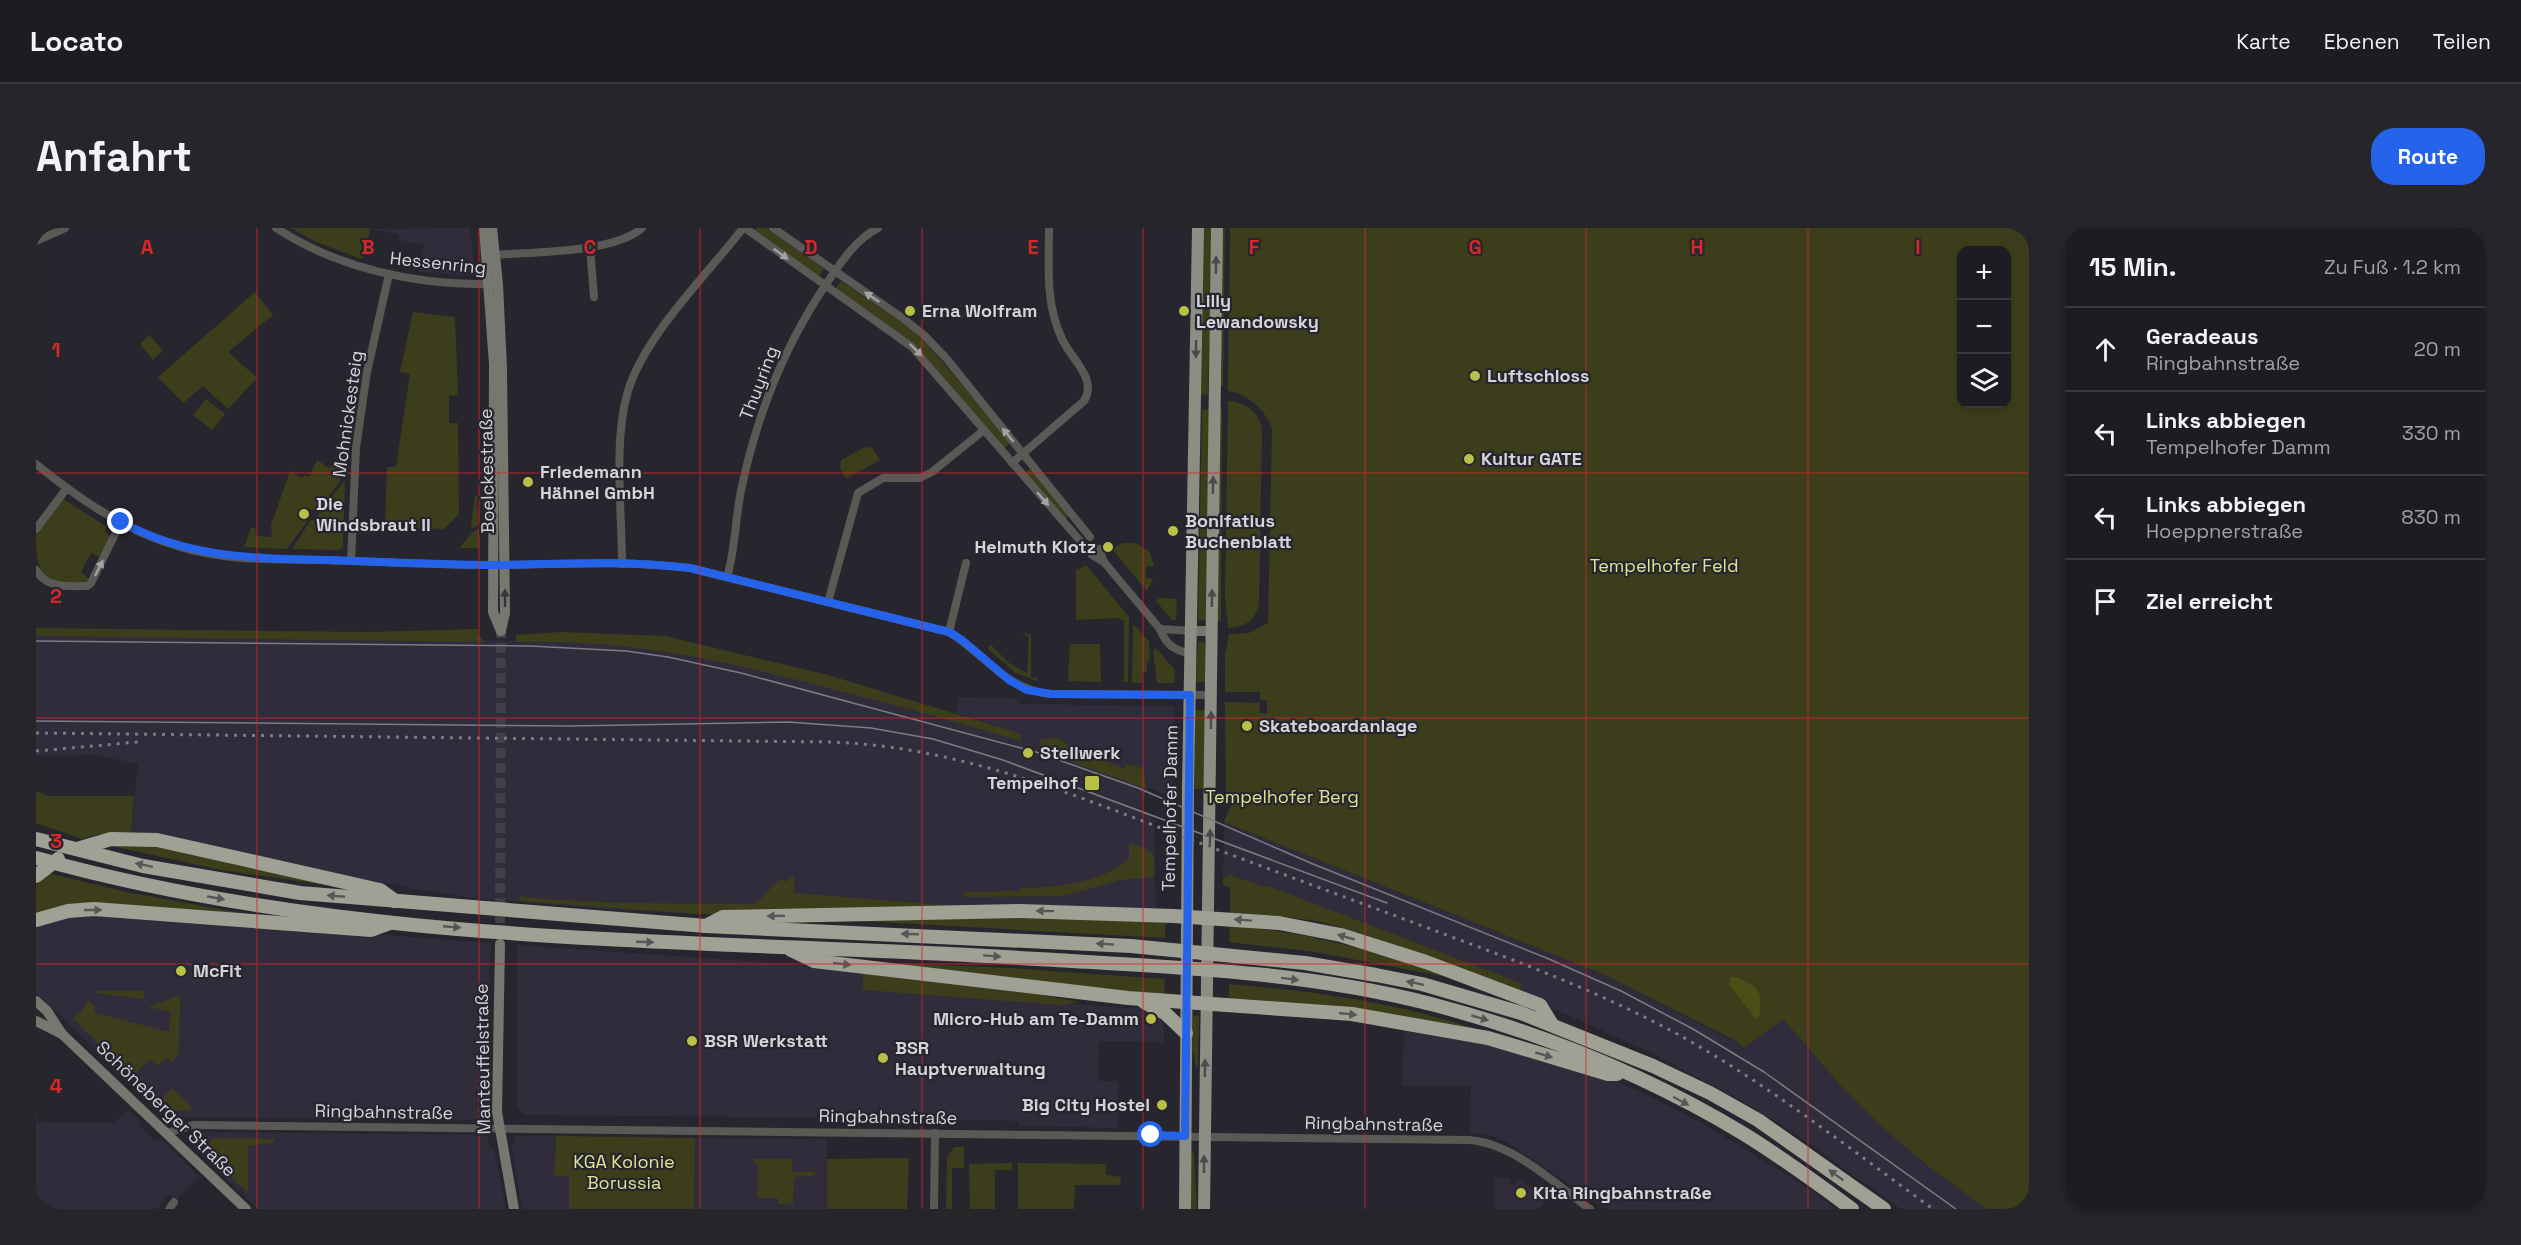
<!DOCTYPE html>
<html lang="de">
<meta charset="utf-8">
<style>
body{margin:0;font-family:"Space Grotesk",sans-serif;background:#25252a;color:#f1f3f6}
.controls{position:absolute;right:18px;top:18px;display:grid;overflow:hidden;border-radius:12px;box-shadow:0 3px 9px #0003}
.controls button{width:54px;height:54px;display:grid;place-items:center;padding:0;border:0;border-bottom:2px solid #3b3a40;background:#1d1c22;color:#f1f3f6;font:30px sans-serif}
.stop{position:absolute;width:18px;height:18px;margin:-14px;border:4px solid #2563eb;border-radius:50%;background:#fff}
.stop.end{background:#2563eb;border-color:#fff;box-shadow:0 2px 6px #0008}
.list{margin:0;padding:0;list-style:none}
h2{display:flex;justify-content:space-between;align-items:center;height:78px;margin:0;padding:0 24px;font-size:26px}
h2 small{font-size:20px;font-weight:400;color:#a0a1a5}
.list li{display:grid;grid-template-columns:39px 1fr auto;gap:18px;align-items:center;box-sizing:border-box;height:84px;padding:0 24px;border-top:2px solid #3b3a40}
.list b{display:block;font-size:22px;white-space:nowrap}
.list p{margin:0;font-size:20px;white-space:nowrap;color:#a0a1a5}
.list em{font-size:20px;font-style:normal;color:#a0a1a5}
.icon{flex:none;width:33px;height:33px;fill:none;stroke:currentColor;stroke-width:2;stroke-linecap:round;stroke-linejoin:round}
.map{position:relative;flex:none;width:1993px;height:981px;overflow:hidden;border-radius:24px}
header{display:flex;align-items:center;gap:36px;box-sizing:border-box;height:84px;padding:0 30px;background:#1d1c22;border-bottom:2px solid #3b3a40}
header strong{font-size:28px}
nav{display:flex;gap:33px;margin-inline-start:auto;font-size:21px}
.intro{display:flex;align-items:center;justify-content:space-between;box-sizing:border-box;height:144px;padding:0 36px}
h1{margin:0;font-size:42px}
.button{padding:15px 27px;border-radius:24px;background:#2563eb;color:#fff;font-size:21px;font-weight:700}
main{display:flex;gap:36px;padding:0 36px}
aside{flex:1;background:#1d1c22;border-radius:24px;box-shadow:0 3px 9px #0003}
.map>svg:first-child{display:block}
</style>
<header>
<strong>Locato</strong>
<nav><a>Karte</a><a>Ebenen</a><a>Teilen</a></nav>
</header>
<div class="intro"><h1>Anfahrt</h1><a class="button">Route</a></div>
<main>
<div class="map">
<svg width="1993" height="981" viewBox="0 0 1993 981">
<rect width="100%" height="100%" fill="#27252e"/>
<g fill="#302c3b">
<polygon points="434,0 439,48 383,44 388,17 363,12 363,6 334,1"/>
<polygon points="0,408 527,413 572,415 621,421 731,443 895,486 984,512 986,506 919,485 924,469 977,470 984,476 1138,478 1137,570 1112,559 1105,581 1113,584 1118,593 1120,681 662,686 566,681 431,669 392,663 280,642 122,606 95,604 102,536 60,527 0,528"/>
<polygon points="1188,594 1569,747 1708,819 1746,790 1806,859 1848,901 1892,938 1951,981 1865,981 1755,903 1704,872 1612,823 1482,765 1486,756 1230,657 1228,660 1194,647 1187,650"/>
<polygon points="87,687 455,715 452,784 451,879 448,880 449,890 438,892 149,889 129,886 0,765 0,698 30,688"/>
<polygon points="481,717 726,734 826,744 827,762 1108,781 1128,792 1128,814 1063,813 1062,853 1082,853 1082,900 983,898 982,893 838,891 837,886 806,886 803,890 488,887 481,880"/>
<polygon points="1368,799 1433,811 1570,849 1617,870 1668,896 1767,957 1800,981 1569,981 1473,915 1453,907 1434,905 1435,858 1366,858"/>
<polygon points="0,857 1,894 79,895 92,881 103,892 107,902 118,913 126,913 163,948 140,972 132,967 121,981 0,981"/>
<polygon points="166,904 448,907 452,910 454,920 458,920 470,981 222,981 158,920 157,909"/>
<polygon points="481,908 520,908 518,947 533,948 533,981 486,981 475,918 478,918 478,911"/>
<polygon points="659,910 791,911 791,981 658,981"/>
<polygon points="1459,950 1473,950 1474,956 1479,956 1483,951 1501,964 1504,960 1513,967 1503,981 1458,981"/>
</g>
<g fill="#3c3e1b" fill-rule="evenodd">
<polygon points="255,0 333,0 334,1 329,27 325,31 278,13"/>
<polygon points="720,0 730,0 788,41 783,48 718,2"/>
<polygon points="1167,0 1176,0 1172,167 1165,166"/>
<polygon points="1186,0 1189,0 1187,158 1184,158"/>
<path d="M1194 0H1993V981H1951L1892 938 1848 901 1806 859 1747 791 1708 820 1698 812 1569 747 1188 594 1196 575 1190 569 1189 474 1224 475 1223 485H1231V472H1224V464H1189V427L1193 406 1213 405 1232 395 1236 201C1232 184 1209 164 1192 163ZM1926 22H1970V176H1926Z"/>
<polygon points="805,53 875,101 892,117 975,215 968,220 880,117 800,60"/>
<polygon points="219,64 237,87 192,124 221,150 192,181 167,158 147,175 122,149"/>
<polygon points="377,84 419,89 422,167 413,168 413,195 422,195 423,286 408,301 349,298 351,239 360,239 374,146 364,144"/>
<polygon points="113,107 127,122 117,132 104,116"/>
<polygon points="170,171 189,186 176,202 157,187"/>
<path d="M1192 173C1209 174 1224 184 1226 202L1223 376C1219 393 1209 399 1192 400L1189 369Z"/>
<polygon points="1184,179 1186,179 1185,393 1181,393"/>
<polygon points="1166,181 1173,182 1170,392 1162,392"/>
<polygon points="829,219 836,220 844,232 810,251 804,240 805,232"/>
<polygon points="306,225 311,227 309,246 283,282 267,281 267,292 272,292 251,321 208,319 215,300 219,300 220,308 236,309 235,297 254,243 266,250 269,247 273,249 281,232 293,240 297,236 300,239"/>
<polygon points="995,240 1034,286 1027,292 988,245"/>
<polygon points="309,252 307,318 304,322 256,321 275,292 278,292"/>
<polygon points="439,268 441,268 442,297 437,300 435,297"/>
<path d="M27 271 71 299 69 303 74 309 64 329 55 325 45 344 53 351C48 355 42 354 35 355 4 356 0 339 0 309 1 300 21 280 27 271Z"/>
<polygon points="440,301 443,301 443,320 423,320"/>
<polygon points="1087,315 1100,315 1114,324 1118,338 1110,338 1110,350 1117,351 1111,363 1076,321"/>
<polygon points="1050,337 1093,389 1092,455 1085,452 1088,451 1088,393 1081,390 1040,392 1040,340 1043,342"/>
<polygon points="1124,370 1141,371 1140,392 1136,392 1120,373"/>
<polygon points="1097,396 1113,413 1114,432 1111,433 1111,444 1106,444 1106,455 1096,455"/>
<polygon points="0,400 331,404 443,401 442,407 448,414 0,408"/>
<path d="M525 404 629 408 792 447 986 506 984 513C926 495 867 479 808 464 695 434 598 411 480 414V407Z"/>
<polygon points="985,404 995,407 995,450 1001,450 1001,453 980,445 952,421 954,416 973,435 991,445 993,409"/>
<polygon points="1162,413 1168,414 1169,418 1169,454 1160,454"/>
<polygon points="1034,416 1064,416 1065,454 1032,453"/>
<polygon points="1120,420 1139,442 1138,455 1121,455 1117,422"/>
<polygon points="1159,482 1169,482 1169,561 1158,561"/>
<polygon points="1021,509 1032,517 1089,541 1089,536 1107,540 1111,561 1002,522 1005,511 1014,511"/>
<polygon points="0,563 12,568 98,568 95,604 60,607 46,611 0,595"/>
<path d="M1093 615 1107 619 1118 627V649L1084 652 1027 668 928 669V664L983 663 984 660C1019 660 1065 655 1093 631Z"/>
<polygon points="76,618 119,618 297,658 185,642"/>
<polygon points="0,642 90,664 211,686 30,677 0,686 0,657 2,654 0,653"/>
<path d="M1194 647 1228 659 1230 657 1487 756 1482 765C1418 741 1351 710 1285 694 1255 688 1224 687 1194 685V660L1187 657V650Z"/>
<polygon points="758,648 758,665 918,678 719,686 662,686 483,673 484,668 507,671 582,675 719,676 745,650 749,654"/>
<polygon points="983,687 1129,693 1129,710 825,693"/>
<path d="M1194 698C1272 703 1348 726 1421 751L1279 724 1193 714Z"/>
<polygon points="833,734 973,740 1129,751 1128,767"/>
<polygon points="826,744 985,763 1043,774 1026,777 827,762"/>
<path d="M1193 756C1278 763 1364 775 1445 803L1298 778 1193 770Z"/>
<polygon points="59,763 108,763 108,771 59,765"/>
<polygon points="144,767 143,826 136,834 130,830 122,838 114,831 97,848 37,791 47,781 51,772 58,777 59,785 133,804 135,784 112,779"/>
<polygon points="1157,788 1163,788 1162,840 1160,840 1157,823"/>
<polygon points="136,860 155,878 155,883 133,882 116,866 118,863 126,871"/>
<polygon points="520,908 659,910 658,981 533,981 533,948 518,948"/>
<polygon points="176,910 238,911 238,915 212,918 212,965 170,925"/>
<polygon points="918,919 928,919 928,940 916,940 916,981 910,981 911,929"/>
<polygon points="1154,925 1158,925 1161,981 1155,981"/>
<polygon points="867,930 873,930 871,981 791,981 791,931"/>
<polygon points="718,931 756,931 756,944 782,944 776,948 758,949 757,977 742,976 742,970 721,970 722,935 718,935"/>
<polygon points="976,935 976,942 959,942 959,981 934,981 933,936"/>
<polygon points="982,935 1070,936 1070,947 1085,949 1084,957 1039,957 1038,981 982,981"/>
</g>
<path fill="#4c4f15" d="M1695 749C1704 749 1707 752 1714 756 1727 763 1724 773 1724 787L1721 790 1718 788 1693 757Z"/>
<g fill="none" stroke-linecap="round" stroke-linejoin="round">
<polyline stroke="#413f48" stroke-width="10" stroke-dasharray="10 5" stroke-linecap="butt" points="464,710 465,403"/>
<g stroke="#595a55" stroke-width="8">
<path d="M240 0C303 41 383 58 457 56"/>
<polyline points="709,0 876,119 1046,315"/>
<polyline points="737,0 868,91 888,107 910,130 1054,309"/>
<polyline points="0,13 29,0"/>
<polyline points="554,19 558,69"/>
<path d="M459 27C497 24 578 25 606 0"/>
<path d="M976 235 1048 173C1062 151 1035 131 1026 111 1009 75 1013 38 1013 0"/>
<path d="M0 236C42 270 88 302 141 318 187 333 237 331 285 332 343 334 401 337 459 337 524 336 590 332 654 340L913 404C949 426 969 462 1015 466L1175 467"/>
<polyline points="0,301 31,260"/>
<polyline points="1063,321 1068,334"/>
<path d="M1056 327 1068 334 1124 401C1130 417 1138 422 1155 426"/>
<polyline points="315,333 320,220 331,144 353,46"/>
<path d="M586 336C586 283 577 213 592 163 609 107 671 47 707 0"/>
<path d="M0 342C11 361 31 358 51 358L55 355 85 294"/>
<path d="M691 349C700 320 699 288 706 258 722 183 751 112 795 49 808 30 821 11 842 0"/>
<polyline points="792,374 822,265 847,250 884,250 896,244 948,202"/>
<polyline points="1124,401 1156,403"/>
<polyline points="913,404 930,335"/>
<path d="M131 905 157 897 1433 912C1477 915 1519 956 1554 981"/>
<polyline points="133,981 138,974"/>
<polyline points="898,981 899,905"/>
</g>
<g stroke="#76776f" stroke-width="10">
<polyline points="448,0 458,136 457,384 465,403"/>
<polyline points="456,0 462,56 466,140 469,385 465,403"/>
<polyline points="1156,403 1175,403"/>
<polyline points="464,716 461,884 478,981"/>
<polyline points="0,773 11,783 26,806 210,981"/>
<polyline points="0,793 26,806"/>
</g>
<g stroke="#8c8d83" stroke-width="12">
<polyline points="1149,981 1152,559 1162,0"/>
<polyline points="1168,981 1181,0"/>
</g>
<g stroke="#a0a195" stroke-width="14">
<polyline points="0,611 107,638 264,665 670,698 1095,718 1269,735 1340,747 1386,756 1485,785 1617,838 1674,865 1722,892 1848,981"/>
<polyline points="41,621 75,611 121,612 344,662 359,673"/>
<path d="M0 630C326 721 668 710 1002 731 1133 739 1267 743 1395 776 1503 804 1612 848 1708 906 1745 929 1781 955 1816 981"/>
<polyline points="0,648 22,631"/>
<polyline points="0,692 32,683 58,681 335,702 354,695"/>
<polyline points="670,698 687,689 983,683 1138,688 1243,695 1305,707 1390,734 1504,777 1515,795"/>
<polyline points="755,722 778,733 1092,770 1316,786 1452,810 1572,846 1581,846"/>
<polyline points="1108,774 1129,785 1150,805"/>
</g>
<g stroke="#7d7b83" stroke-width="1.5">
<polyline points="0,413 494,418 590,423 632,429 705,445 1000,524 1102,560 1277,636 1513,731 1585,763 1657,801 1728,844 1920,981"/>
<polyline points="0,493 535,498 752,494 835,500 897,511 967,532 1351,675"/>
</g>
<g stroke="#7d7b83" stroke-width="3" stroke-dasharray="3 6" stroke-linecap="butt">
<path d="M0 505 795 514C933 519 1057 575 1185 623 1265 653 1344 682 1424 712 1502 741 1579 771 1652 812 1738 861 1817 923 1897 981"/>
<polyline points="0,523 102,514"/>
</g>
</g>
<defs><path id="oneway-solid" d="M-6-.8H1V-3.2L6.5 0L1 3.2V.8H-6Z" transform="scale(1.5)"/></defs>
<g fill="#a3a3a5">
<use href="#oneway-solid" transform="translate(745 26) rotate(36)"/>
<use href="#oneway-solid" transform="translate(836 69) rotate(-146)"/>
<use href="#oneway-solid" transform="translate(880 122) rotate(44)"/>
<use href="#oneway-solid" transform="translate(972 207) rotate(-129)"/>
<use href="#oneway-solid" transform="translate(1007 271) rotate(49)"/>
<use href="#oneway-solid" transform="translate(63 340) rotate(-63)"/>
</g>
<g fill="#4a494c">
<use href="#oneway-solid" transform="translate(1180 37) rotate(-89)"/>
<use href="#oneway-solid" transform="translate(1160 121) rotate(91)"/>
<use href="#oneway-solid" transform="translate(1177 257) rotate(-89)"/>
<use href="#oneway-solid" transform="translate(1176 370) rotate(-89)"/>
<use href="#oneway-solid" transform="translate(1175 492) rotate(-89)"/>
<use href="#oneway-solid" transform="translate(1174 610) rotate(-89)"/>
<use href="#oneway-solid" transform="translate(1169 840) rotate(-89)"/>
<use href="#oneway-solid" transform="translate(1168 936) rotate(-90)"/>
</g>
<use fill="#37353b" href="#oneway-solid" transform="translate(469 370) rotate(-90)"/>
<g fill="#575757">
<use href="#oneway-solid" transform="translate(108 637) rotate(-168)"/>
<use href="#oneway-solid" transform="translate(300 668) rotate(-175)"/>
<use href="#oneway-solid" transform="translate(180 670) rotate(10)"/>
<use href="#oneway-solid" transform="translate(57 682)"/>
<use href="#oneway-solid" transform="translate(1009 683) rotate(-179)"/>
<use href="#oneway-solid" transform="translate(740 688) rotate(178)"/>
<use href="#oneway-solid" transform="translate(1207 692) rotate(-176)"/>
<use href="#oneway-solid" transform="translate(416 699) rotate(5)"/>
<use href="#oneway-solid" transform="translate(874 706) rotate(-178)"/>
<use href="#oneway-solid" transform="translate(1310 709) rotate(-164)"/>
<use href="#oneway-solid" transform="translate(609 714) rotate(2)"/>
<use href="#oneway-solid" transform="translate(1069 716) rotate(-177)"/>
<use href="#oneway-solid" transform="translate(956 728) rotate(4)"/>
<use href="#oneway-solid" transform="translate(806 736) rotate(6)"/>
<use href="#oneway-solid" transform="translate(1254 751) rotate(7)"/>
<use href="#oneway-solid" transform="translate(1379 755) rotate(-168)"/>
<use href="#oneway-solid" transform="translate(1312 786) rotate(6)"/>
<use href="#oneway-solid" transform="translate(1444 790) rotate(16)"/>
<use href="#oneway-solid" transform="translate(1508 827) rotate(16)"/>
<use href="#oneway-solid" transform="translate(1645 873) rotate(28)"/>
<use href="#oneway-solid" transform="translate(1800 947) rotate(-144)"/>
</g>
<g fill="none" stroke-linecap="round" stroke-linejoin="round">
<path stroke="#2563eb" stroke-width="8" d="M85 294C154 331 218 330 294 332 348 334 403 337 458 337 523 336 590 332 654 340L913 404 926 412 973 452 991 462 1015 466 1154 467 1149 908 1115 907"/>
</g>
<path fill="none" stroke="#d62828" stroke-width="1.5" stroke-opacity="0.55" d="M221 0V981M443 0V981M664 0V981M886 0V981M1107 0V981M1329 0V981M1550 0V981M1772 0V981M0 245H1993M0 490H1993M0 736H1993"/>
<g fill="#b9c046" stroke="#27252e" stroke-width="2">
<circle cx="874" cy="83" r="6"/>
<circle cx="1148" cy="83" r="6"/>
<circle cx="1439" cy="148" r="6"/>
<circle cx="1433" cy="231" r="6"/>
<circle cx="492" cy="254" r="6"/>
<circle cx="268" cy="286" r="6"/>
<circle cx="1137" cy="303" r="6"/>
<circle cx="1072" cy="319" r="6"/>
<circle cx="1211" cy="498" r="6"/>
<circle cx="992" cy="525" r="6"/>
<rect x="1048" y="547" width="16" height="16" rx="3"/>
<circle cx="145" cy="743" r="6"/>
<circle cx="1115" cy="791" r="6"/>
<circle cx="656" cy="813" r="6"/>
<circle cx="847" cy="830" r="6"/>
<circle cx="1126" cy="877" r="6"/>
<circle cx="1485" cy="965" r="6"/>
</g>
<g text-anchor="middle" stroke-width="4.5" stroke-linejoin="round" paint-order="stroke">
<g font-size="18" fill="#d5d4da" stroke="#27252e">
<text transform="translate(402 35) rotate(6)" y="6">Hessenring</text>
<text transform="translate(723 155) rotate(-69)" y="6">Thuyring</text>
<text transform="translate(312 186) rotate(-82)" y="6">Mohnickesteig</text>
<text transform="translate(451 243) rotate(-91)" y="6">Boelckestraße</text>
<text transform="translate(1134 580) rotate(-89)" y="6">Tempelhofer Damm</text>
<text transform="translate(447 831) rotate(-91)" y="6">Manteuffelstraße</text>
<text transform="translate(130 881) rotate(44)" y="6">Schöneberger Straße</text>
<text transform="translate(348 884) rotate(1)" y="6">Ringbahnstraße</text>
<text transform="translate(852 889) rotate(1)" y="6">Ringbahnstraße</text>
<text transform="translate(1338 896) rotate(1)" y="6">Ringbahnstraße</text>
</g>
<g font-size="18" font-weight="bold" fill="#d5d4da" stroke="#27252e" text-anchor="start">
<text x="1160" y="79">Lilly<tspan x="1160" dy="21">Lewandowsky</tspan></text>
<text x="886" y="89">Erna Wolfram</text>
<text x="1451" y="154">Luftschloss</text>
<text x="1445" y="237">Kultur GATE</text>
<text x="504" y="250">Friedemann<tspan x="504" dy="21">Hähnel GmbH</tspan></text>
<text x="280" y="282">Die<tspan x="280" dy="21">Windsbraut II</tspan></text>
<text x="1149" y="299">Bonifatius<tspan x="1149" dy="21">Buchenblatt</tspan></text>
<text x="1060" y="325" text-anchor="end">Helmuth Klotz</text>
<text x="1223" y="504">Skateboardanlage</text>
<text x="1004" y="531">Stellwerk</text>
<text x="1042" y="561" text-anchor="end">Tempelhof</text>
<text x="157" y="749">McFit</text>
<text x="1103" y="797" text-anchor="end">Micro-Hub am Te-Damm</text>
<text x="668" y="819">BSR Werkstatt</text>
<text x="859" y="826">BSR<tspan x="859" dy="21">Hauptverwaltung</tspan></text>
<text x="1114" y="883" text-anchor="end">Big City Hostel</text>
<text x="1497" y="971">Kita Ringbahnstraße</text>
</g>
<g font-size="18" fill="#dee58f" stroke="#27252e">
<text x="1628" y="344">Tempelhofer Feld</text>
<text x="1246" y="575">Tempelhofer Berg</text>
<text x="588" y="940">KGA Kolonie<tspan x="588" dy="21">Borussia</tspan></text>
</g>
</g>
<g font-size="20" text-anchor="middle" font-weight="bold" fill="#d62828" stroke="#27252e" stroke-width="4.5" stroke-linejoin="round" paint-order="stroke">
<text x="111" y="26">A</text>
<text x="332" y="26">B</text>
<text x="554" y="26">C</text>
<text x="775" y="26">D</text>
<text x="997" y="26">E</text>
<text x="1218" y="26">F</text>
<text x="1439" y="26">G</text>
<text x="1661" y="26">H</text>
<text x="1882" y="26">I</text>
<text x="20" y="129">1</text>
<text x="20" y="375">2</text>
<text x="20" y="620">3</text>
<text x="20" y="865">4</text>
</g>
</svg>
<div class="controls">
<button>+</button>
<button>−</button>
<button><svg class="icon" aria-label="layers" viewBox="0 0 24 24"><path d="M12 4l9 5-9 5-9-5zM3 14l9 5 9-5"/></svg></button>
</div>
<div class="stop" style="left:1115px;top:907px"></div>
<div class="stop end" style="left:85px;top:294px"></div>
</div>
<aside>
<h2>15 Min.<small>Zu Fuß · 1.2 km</small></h2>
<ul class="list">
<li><svg class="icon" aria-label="ahead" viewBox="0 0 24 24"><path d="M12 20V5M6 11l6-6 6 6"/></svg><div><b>Geradeaus</b><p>Ringbahnstraße</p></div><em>20 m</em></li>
<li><svg class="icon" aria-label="left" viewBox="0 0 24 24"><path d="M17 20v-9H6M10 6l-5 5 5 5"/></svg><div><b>Links abbiegen</b><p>Tempelhofer Damm</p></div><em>330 m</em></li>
<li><svg class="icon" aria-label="left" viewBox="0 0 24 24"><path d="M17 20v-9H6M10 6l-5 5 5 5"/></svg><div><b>Links abbiegen</b><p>Hoeppnerstraße</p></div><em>830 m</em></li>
<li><svg class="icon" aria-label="arrive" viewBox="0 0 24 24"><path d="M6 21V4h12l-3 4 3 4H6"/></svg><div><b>Ziel erreicht</b></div></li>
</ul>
</aside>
</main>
